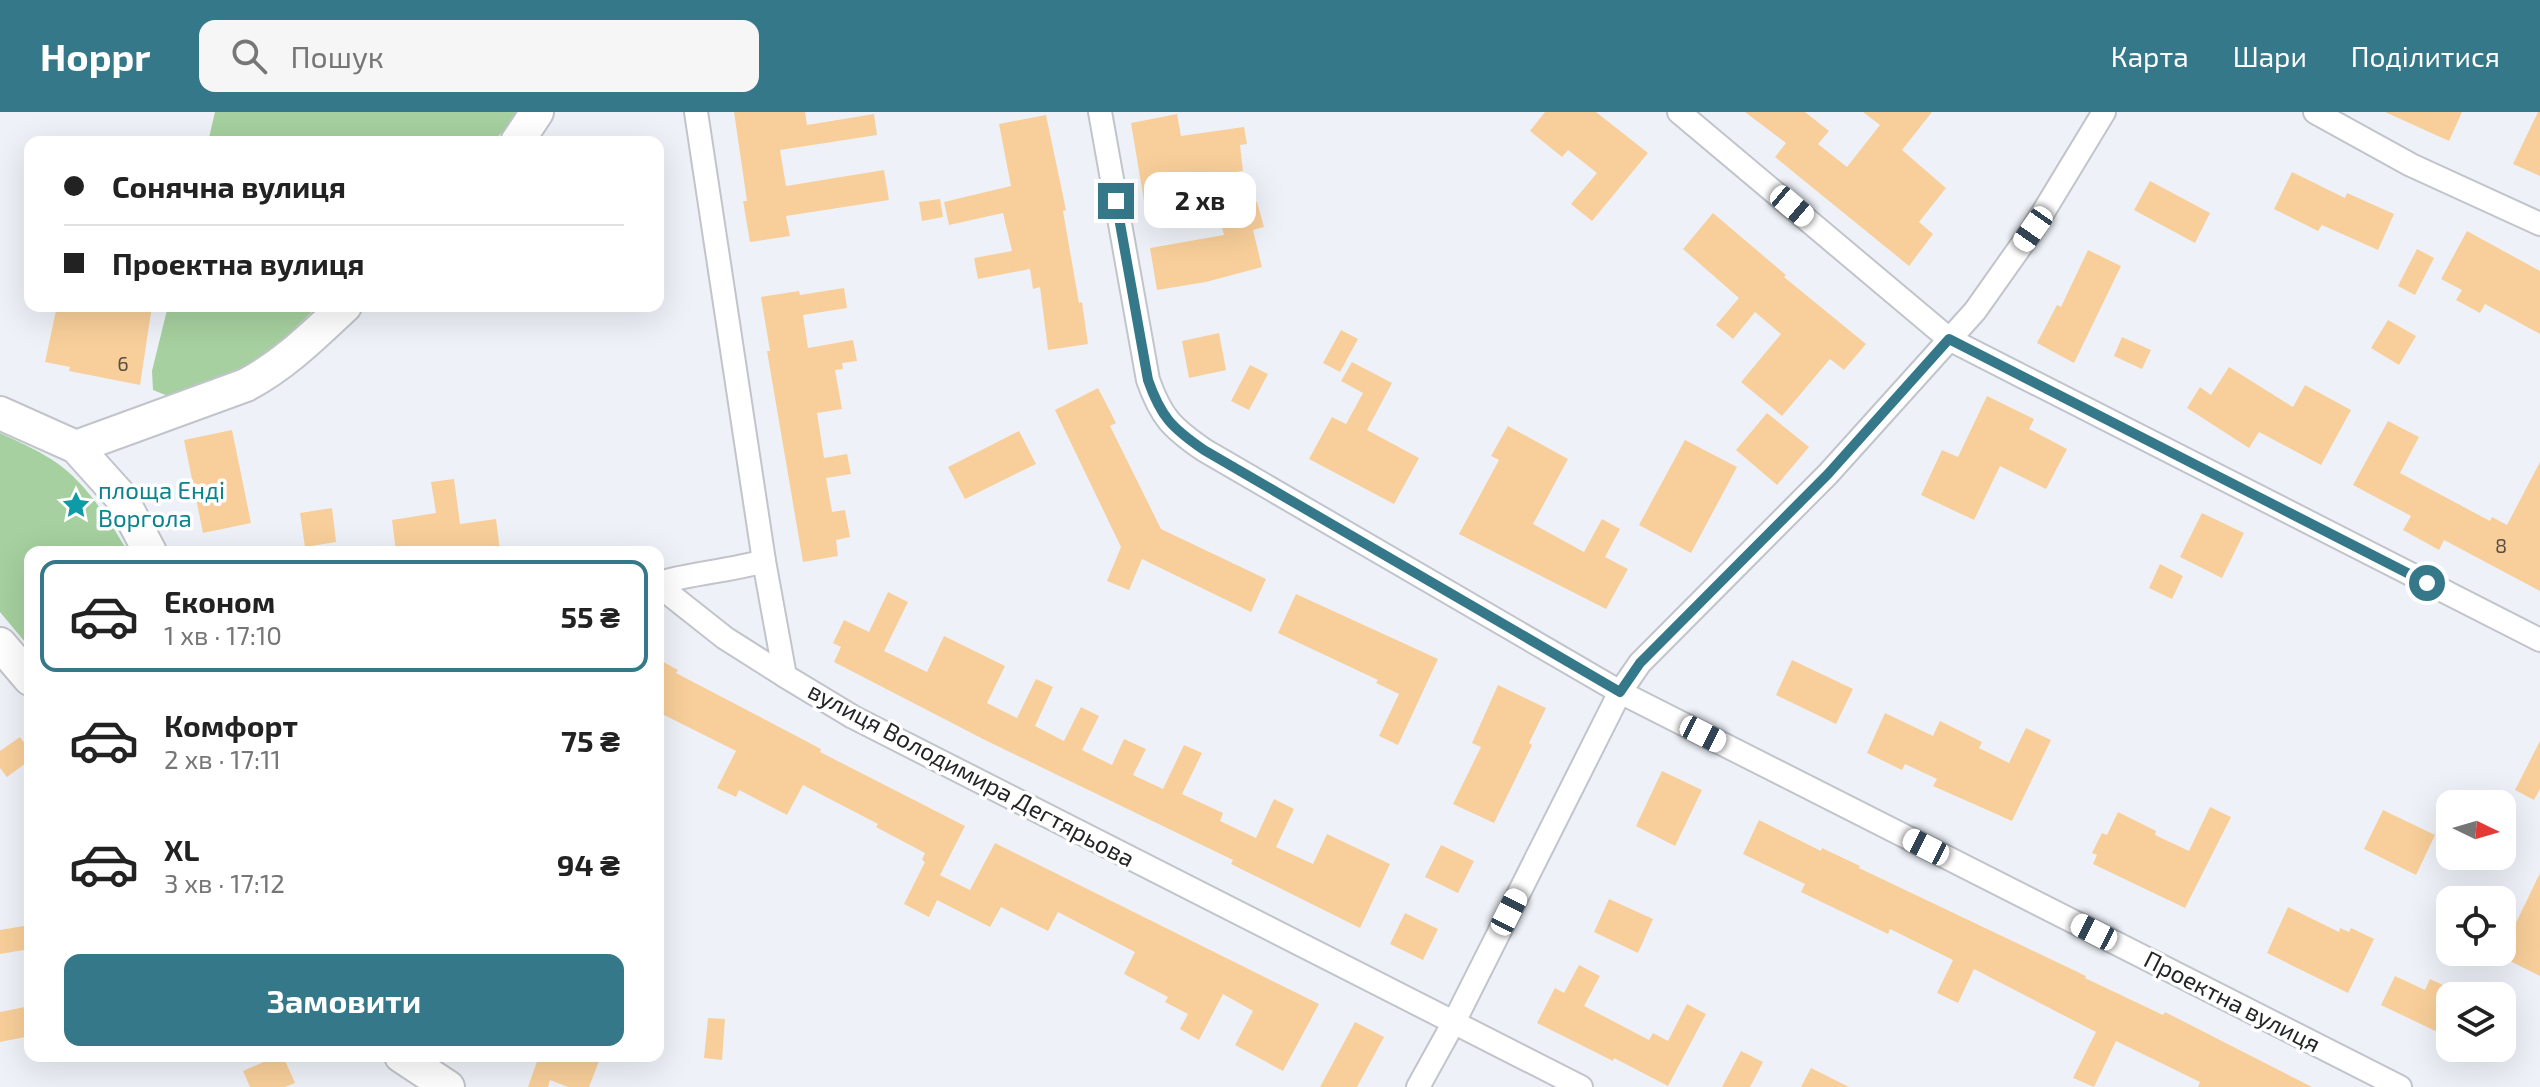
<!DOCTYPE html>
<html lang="uk">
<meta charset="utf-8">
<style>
body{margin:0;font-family:"Exo 2",sans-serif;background:#f6f6f6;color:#222;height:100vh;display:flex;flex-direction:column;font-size:30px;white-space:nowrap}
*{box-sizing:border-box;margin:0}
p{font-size:26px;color:#767676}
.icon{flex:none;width:44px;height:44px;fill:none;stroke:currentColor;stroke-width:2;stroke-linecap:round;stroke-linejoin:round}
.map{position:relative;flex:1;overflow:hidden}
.panel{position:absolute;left:24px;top:434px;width:640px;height:516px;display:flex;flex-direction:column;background:#fff;border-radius:16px;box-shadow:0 8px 32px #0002}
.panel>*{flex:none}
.top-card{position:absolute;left:24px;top:24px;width:640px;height:176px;border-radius:16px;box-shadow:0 8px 32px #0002;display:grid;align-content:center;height:176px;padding:0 40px;background:#fff}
.needle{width:52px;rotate:95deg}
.buttons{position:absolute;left:2436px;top:678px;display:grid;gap:16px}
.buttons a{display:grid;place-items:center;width:80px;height:80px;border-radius:16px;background:#fff;box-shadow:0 8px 32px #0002;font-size:40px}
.end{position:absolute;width:36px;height:36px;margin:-18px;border:10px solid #357889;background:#fff;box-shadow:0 0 0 4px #fff}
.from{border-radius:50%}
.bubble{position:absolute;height:56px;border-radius:16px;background:#fff;box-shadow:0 8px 32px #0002;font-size:26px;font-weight:700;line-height:56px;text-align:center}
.car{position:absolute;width:24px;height:48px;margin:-24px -12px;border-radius:10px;box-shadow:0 0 6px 2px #0007;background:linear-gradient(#fff 24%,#345 0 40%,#fff 0 76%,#345 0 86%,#fff 0)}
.top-card b{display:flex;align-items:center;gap:28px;height:76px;font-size:30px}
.top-card b+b{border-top:2px solid #e0e0e0}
.top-card i{width:20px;height:20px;background:#222}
ul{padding:14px 0 0;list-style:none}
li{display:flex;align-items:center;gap:24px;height:112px;margin:0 16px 12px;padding:0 24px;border:4px solid transparent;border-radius:16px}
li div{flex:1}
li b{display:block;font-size:30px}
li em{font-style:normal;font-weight:700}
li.on{border-color:#357889}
li>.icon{width:72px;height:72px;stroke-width:1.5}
.primary-button{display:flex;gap:16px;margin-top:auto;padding:16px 40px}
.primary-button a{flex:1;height:92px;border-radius:16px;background:#357889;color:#fff;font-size:32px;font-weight:700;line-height:92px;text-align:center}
header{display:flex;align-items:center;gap:48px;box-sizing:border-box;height:112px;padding:0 40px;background:#357889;color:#fff}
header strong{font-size:38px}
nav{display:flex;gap:44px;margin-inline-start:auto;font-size:28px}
.search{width:560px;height:72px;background:#f6f6f6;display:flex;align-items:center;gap:20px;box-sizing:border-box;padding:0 28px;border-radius:16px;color:#767676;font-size:30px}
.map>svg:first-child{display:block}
</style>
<header>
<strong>Hoppr</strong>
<div class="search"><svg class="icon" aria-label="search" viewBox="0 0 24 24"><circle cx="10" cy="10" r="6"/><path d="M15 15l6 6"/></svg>Пошук</div>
<nav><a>Карта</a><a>Шари</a><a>Поділитися</a></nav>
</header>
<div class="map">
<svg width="2540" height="975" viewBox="0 0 2540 975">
<rect width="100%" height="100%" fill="#eef2f8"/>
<!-- green -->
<g fill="#a6d09f">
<polygon points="215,0 518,0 510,13 492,30 208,30"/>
<polygon points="168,194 318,194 257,252 168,284 153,278 152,259"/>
<path d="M0 321C17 329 35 337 51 347 85 368 108 407 128 440H30V536L0 500Z"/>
</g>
<!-- building -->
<g fill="#f8cf9a">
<polygon points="734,0 805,0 807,13 874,2 877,23 780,38 786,74 884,58 889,88 786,104 790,124 750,130 743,89 747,89"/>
<polygon points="1545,0 1596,0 1648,41 1592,109 1571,92 1597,61 1568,38 1562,45 1530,19"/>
<polygon points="1745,0 1805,0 1829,19 1818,32 1847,55 1880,13 1863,0 1932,0 1902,38 1946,76 1919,110 1933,122 1909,154 1775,45 1786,31"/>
<polygon points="2385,0 2462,0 2449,29"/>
<polygon points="2538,0 2540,0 2540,64 2513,52"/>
<polygon points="1177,2 1181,24 1244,15 1247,32 1240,33 1243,59 1189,67 1193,93 1146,101 1131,11"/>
<polygon points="1046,3 1066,98 1063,99 1079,191 1082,190 1088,232 1048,238 1040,175 1033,177 1030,157 978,167 974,146 1012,139 1003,101 949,113 944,90 1011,74 999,12"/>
<polygon points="2292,60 2345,86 2347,81 2394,102 2378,138 2322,113 2318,119 2274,97"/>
<polygon points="2150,69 2210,101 2195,131 2134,98"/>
<polygon points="940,87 943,105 922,109 919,90"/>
<polygon points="1257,90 1264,115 1253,118 1262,155 1206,170 1157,178 1150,136 1224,123 1218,101"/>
<polygon points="1713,101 1786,163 1784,165 1866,232 1844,258 1830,247 1782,304 1741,270 1781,222 1755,200 1733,227 1716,213 1739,186 1683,137"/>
<polygon points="2467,119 2540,159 2540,222 2485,192 2480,201 2456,188 2462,178 2441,167"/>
<polygon points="2417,137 2434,146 2415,183 2398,174"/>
<polygon points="2088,138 2121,154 2074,251 2037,231 2057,193 2061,195"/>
<polygon points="844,176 847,196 803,203 808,236 853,228 857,249 842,251 843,257 835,258 842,297 817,301 824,346 847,342 851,362 826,366 832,400 845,398 850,425 836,428 838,444 803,450 767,239 770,239 761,185 799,179 800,183"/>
<polygon points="57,194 152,194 140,273 69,259 70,255 45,250"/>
<polygon points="2388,208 2416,224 2399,253 2371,236"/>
<polygon points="1341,218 1358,227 1340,260 1323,251"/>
<polygon points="1219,221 1226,258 1189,266 1182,229"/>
<polygon points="2122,225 2151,238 2142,257 2114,244"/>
<polygon points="1352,250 1392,271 1367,318 1419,346 1394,392 1309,347 1332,305 1346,312 1363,281 1341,269"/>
<polygon points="1250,253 1268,262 1249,298 1231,289"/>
<polygon points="2229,255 2293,295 2305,273 2351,298 2321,353 2259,320 2249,336 2187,296 2200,275 2211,283"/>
<polygon points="1098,276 1116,311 1110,314 1161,417 1266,467 1251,500 1142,447 1129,478 1107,469 1121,435 1055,298"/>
<polygon points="1987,284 2034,307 2029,317 2067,337 2046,377 2000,354 1974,408 1921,383 1942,338 1958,345"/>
<polygon points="1767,301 1809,335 1777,373 1736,338"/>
<polygon points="2388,309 2419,325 2400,361 2490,409 2492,405 2507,413 2540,350 2540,479 2444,428 2439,438 2403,418 2411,404 2353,373"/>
<polygon points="1508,314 1568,347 1533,412 1584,440 1602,407 1620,417 1605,445 1628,457 1606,497 1459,422 1499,348 1491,344"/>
<polygon points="232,318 251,411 203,421 184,328"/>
<polygon points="1019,319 1036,352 965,387 948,355"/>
<polygon points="1685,328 1737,355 1691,441 1639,413"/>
<polygon points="454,367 460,412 496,407 500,439 396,440 392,408 436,401 431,370"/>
<polygon points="332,396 336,430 305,435 300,401"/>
<polygon points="2202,401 2244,421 2222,466 2180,445"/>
<polygon points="2160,452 2183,464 2172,487 2149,476"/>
<polygon points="888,480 908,490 884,539 927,560 944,524 1005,554 987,591 1017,606 1036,567 1053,575 1035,614 1064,629 1081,595 1099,604 1082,638 1112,653 1124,627 1146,637 1133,663 1163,677 1184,633 1202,641 1182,682 1223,701 1220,709 1256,726 1274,687 1294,697 1276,735 1313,752 1327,722 1390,752 1360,816 1231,752 1233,748 983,627 834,550 841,535 833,531 844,508 869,520"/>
<polygon points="1296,482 1438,547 1398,633 1379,624 1399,582 1376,571 1378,568 1278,521"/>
<polygon points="658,547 678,558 676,561 821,637 820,640 965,714 940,763 970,778 995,731 1319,892 1283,959 1235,933 1253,899 1223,882 1199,928 1180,917 1188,902 1165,890 1168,885 1124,862 1135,840 1058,800 1048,819 1001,795 990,815 937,788 929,805 904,792 925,750 922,748 925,741 876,715 878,712 803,673 787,703 739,678 736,685 717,676 736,639 658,600"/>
<polygon points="1792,548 1853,577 1836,612 1776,583"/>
<polygon points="1498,573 1546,596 1529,631 1532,633 1494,711 1453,692 1481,635 1472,631"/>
<polygon points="1885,601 1933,624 1940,609 1982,630 1979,636 2009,651 2026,616 2051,628 2012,709 1933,674 1937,667 1905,652 1902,658 1867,641"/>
<polygon points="20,625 30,639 30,648 7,665 0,656 0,639"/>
<polygon points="2540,629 2540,677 2534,688 2515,678"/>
<polygon points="1662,659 1702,678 1675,734 1636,714"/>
<polygon points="2210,695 2231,705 2185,796 2093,752 2097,743 2092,741 2102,721 2107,723 2118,700 2156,719 2155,723 2189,739"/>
<polygon points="2383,698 2435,723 2416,763 2364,737"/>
<polygon points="1759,708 1821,739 1822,736 1860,754 1859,756 2086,864 2085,866 2163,903 2165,900 2312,975 2198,975 2200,970 2116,929 2094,975 2073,966 2096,920 1974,857 1958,891 1937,881 1953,848 1890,817 1888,822 1801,780 1805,772 1743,742"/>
<polygon points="1441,733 1474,749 1458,781 1425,765"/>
<polygon points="2540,761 2540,864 2500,844"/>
<polygon points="1609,787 1653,807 1638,841 1594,820"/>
<polygon points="2288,795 2339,820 2340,816 2349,820 2351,816 2374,827 2348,881 2267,841"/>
<polygon points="1405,801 1438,817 1423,848 1390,832"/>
<polygon points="30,813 30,837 0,842 0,818"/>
<polygon points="1579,853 1600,864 1584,894 1649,928 1653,921 1668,929 1687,892 1706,902 1668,974 1614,946 1613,949 1537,911 1555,876 1564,881"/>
<polygon points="2395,864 2425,878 2430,867 2447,875 2437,896 2450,902 2450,926 2381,893"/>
<polygon points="30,894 30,924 0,930 0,900"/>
<polygon points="708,906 725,907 722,948 704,946"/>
<polygon points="1355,910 1384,925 1357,975 1320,975"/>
<polygon points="1741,939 1763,950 1750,975 1722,975"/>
<polygon points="277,944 283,944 295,971 285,975 250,975 243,959"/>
<polygon points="539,944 601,944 589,975 568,975 550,968 548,975 528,975"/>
<polygon points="1811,956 1849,975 1801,975"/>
</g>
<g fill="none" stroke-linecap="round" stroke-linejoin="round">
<defs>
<g id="street">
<polyline points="696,0 764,449 785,564 853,605 1581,975"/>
<path d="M1100 0 1148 268C1161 305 1172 316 1204 338L1620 580 2400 975"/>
<polyline points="1679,0 1949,227 2540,528"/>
<polyline points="2315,0 2411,53 2540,112"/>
<path d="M658 471C693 461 729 459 764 449"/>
<polyline points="658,473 725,526 785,564"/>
<polyline points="1418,975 1454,910 1620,580 1640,551 1828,362 1975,199 2033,117 2104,0"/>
</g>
<g id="secondary">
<polyline points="517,30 537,0"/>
<polyline points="0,301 76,335 121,385 150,440"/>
<path d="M76 335 246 273C284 253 314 223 345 194"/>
<polyline points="0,532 30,567"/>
<polyline points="401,944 448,975"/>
</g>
</defs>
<!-- street casing -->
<use href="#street" stroke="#c1c4ca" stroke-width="26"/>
<!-- secondary casing -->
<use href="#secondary" stroke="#c1c4ca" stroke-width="36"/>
<!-- street -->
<use href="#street" stroke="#fff" stroke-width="22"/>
<!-- secondary -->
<use href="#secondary" stroke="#fff" stroke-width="32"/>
</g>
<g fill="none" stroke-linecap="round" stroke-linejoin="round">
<!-- route -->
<path stroke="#357889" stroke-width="10" d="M1116 89 1148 268C1161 305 1172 316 1204 338L1620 580 1640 551 1828 362 1949 227 2427 471"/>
</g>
<!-- icons -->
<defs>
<symbol id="sight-bare" viewBox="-9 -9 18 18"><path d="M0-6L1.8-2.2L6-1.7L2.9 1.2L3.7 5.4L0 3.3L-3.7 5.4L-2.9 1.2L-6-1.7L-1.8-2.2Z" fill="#0f9aa8" stroke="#fff" stroke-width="2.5" paint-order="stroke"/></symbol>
</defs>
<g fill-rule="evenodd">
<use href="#sight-bare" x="56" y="373" width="40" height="40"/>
</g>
<g text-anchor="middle" stroke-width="7" stroke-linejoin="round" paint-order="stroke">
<!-- number labels -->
<g font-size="20" fill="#595044">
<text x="123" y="259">6</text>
<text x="2501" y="441">8</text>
</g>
<!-- culture labels -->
<g font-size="24" fill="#0d838f" stroke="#fff" text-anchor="start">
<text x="98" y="387">площа Енді<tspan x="98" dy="28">Воргола</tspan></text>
</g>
<!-- street labels -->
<g font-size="24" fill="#242527" stroke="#fff">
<text transform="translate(971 663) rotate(28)" y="8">вулиця Володимира Дегтярьова</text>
<text transform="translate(2232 890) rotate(27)" y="8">Проектна вулиця</text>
</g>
</g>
</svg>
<div class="buttons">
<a><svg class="needle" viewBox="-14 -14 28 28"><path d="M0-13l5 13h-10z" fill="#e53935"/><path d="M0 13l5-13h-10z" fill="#767676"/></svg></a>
<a><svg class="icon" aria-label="locate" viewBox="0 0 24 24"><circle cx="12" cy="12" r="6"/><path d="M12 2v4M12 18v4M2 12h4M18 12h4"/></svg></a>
<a><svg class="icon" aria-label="layers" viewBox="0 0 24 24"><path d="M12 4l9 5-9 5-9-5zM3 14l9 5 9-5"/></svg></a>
</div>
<i class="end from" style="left:2427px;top:471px"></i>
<i class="end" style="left:1116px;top:89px"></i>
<div class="bubble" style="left:1144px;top:60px;width:112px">2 хв</div>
<i class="car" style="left:1792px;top:94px;rotate:130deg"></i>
<i class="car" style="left:2033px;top:117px;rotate:215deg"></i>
<i class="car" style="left:1703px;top:622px;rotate:117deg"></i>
<i class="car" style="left:1926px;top:735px;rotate:297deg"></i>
<i class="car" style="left:1509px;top:800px;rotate:27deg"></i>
<i class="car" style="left:2094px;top:820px;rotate:297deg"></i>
<div class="top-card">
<b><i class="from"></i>Сонячна вулиця</b>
<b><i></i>Проектна вулиця</b>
</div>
<section class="panel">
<ul>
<li class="on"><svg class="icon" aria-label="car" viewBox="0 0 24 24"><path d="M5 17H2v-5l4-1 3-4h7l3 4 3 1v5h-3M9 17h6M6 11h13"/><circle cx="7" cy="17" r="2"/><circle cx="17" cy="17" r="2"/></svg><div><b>Економ</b><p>1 хв · 17:10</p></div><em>55 ₴</em></li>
<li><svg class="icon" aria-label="car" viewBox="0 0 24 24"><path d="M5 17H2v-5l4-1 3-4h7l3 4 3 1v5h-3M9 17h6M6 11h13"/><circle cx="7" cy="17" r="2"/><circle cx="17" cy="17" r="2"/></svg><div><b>Комфорт</b><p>2 хв · 17:11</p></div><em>75 ₴</em></li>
<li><svg class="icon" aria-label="car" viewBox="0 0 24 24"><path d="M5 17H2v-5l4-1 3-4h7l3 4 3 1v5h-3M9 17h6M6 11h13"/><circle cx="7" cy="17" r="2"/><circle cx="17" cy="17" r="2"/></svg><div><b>XL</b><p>3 хв · 17:12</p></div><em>94 ₴</em></li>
</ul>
<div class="primary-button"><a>Замовити</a></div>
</section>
</div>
